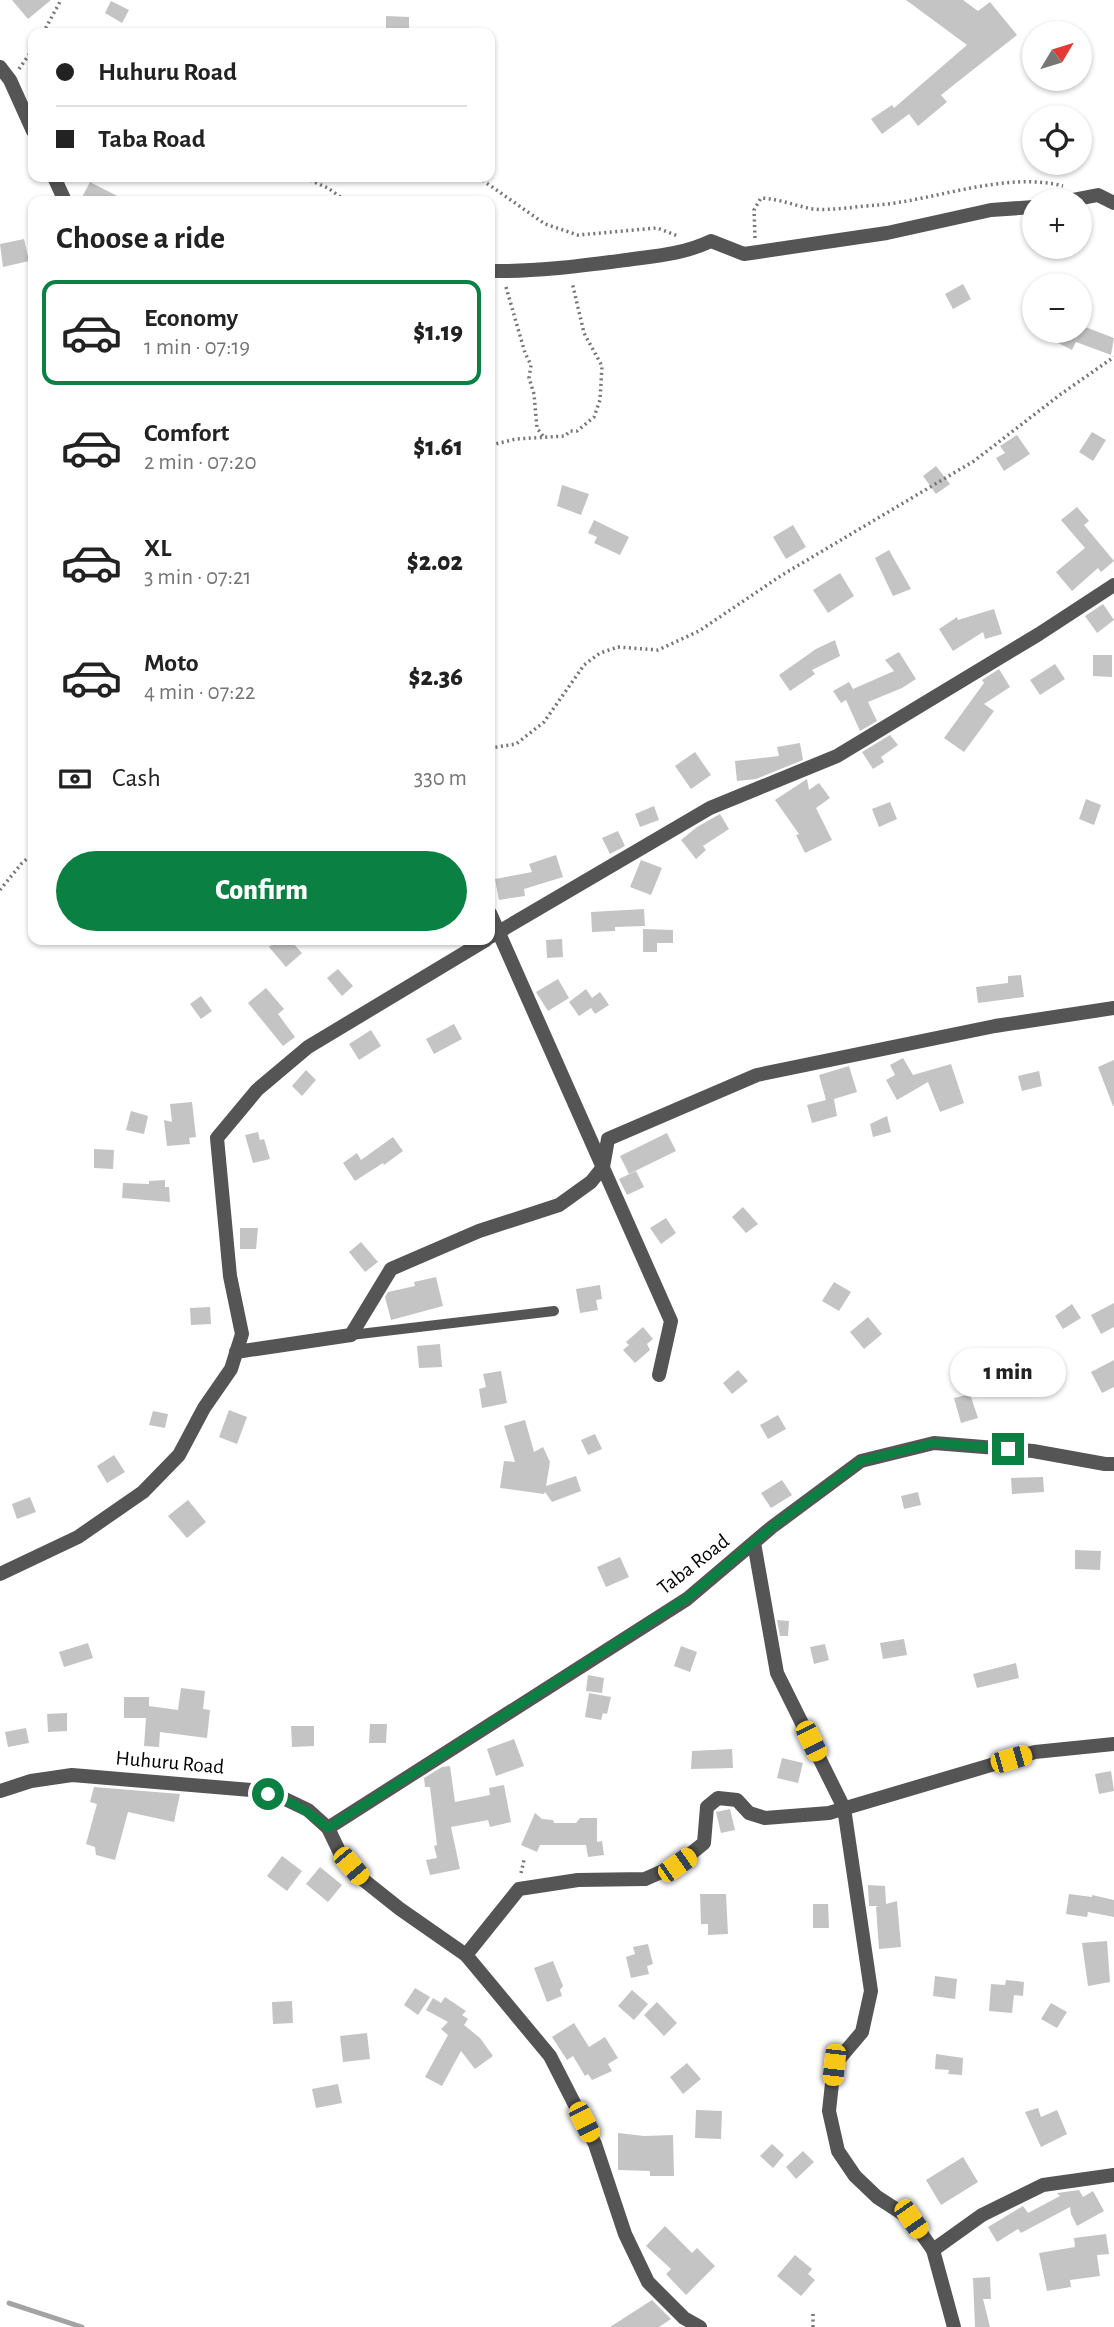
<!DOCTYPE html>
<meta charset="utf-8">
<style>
body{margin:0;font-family:"Alegreya Sans",sans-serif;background:#f2f2f2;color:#222;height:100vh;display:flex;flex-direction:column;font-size:26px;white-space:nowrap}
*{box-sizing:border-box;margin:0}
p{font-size:23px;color:#767676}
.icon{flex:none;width:38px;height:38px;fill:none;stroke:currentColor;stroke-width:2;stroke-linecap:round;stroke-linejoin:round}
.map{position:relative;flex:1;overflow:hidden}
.panel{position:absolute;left:28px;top:196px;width:467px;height:749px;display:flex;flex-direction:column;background:#fff;border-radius:14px;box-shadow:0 2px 5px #0004}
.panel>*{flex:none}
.guide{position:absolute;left:28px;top:28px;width:467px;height:154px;border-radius:14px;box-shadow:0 2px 5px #0004;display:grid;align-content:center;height:154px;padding:0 28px;background:#fff}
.needle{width:46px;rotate:52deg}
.fabs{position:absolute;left:1022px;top:21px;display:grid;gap:14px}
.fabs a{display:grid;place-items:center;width:70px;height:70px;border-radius:50%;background:#fff;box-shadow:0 2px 5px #0004;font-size:35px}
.end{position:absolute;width:32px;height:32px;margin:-16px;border:9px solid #0b8043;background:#fff;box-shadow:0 0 0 4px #fff}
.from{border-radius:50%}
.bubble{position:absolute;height:49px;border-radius:24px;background:#fff;box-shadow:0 2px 5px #0004;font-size:23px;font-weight:800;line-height:49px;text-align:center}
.car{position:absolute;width:21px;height:42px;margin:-21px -10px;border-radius:9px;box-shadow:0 0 5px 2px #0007;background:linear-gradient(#f5c518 24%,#345 0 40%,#f5c518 0 76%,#345 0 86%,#f5c518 0)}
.guide b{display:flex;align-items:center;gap:24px;height:66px;font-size:26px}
.guide b+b{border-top:2px solid #e0e0e0}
.guide i{width:18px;height:18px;background:#222}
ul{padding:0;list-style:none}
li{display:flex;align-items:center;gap:21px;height:105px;margin:0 14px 10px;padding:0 14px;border:4px solid transparent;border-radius:14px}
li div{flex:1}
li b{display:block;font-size:26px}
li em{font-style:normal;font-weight:800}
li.on{border-color:#0b8043}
li>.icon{width:63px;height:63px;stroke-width:1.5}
h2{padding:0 28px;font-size:32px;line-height:84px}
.pay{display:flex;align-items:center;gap:18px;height:77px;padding:0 28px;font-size:26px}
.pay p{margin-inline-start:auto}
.action{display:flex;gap:14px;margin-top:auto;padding:14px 28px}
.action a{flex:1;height:80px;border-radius:42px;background:#0b8043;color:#fff;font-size:28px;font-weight:800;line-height:80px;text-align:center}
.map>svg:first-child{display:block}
</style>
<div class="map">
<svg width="1114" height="2327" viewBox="0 0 1114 2327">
<rect width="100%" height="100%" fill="#fff"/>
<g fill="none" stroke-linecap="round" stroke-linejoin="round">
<!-- stream -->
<polyline stroke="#a3a3a3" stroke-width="5" points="9,2303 82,2327"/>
</g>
<!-- building -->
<g fill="#c4c4c4">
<polygon points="12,0 51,0 28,19"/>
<polygon points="906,0 963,0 978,11 990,2 1017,35 941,95 947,102 918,126 909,114 882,134 871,119 892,105 894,108 967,45"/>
<polygon points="111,1 129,10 122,23 105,13"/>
<polygon points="386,16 409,17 409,33 386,33"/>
<polygon points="90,182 127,201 80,201"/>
<polygon points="24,239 29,261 3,267 0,244"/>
<polygon points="963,284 971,299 953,309 945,294"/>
<polygon points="1080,325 1114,338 1111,355 1076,342 1072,350 1054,341 1057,335 1050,332 1080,331"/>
<polygon points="1092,432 1106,440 1093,461 1079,452"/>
<polygon points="1017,435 1030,454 1004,471 996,458 1005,453 1000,446"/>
<polygon points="936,466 950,484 936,494 923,476"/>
<polygon points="562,485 589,494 581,515 557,506"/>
<polygon points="1077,507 1089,521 1084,525 1114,561 1101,572 1098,568 1072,591 1056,572 1085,548 1061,520"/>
<polygon points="594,520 629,537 620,555 594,543 597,537 588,533"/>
<polygon points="793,525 806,547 786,559 773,537"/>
<polygon points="889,550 911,589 893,596 875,558"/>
<polygon points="840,573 854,596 828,613 813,590"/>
<polygon points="1103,604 1114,620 1097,633 1085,616"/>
<polygon points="994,609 1002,634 985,639 983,632 953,651 939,629 957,617 958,620"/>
<polygon points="835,640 840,656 812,670 815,674 790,691 779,675 816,649"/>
<polygon points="899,652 916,679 902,688 868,702 877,721 860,731 846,700 841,703 833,691 849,682 853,689 894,671 885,660"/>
<polygon points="1093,655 1112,655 1112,677 1093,676"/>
<polygon points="1055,664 1065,679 1040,695 1030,680"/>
<polygon points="999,669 1010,687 984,704 994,711 964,752 944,738 984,683 982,680"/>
<polygon points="890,735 898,745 881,757 884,762 873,769 862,752"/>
<polygon points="800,743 803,760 756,779 737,781 735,761 779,756 777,747"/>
<polygon points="695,752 711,775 691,789 675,766"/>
<polygon points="807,779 809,790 819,783 830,798 816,808 832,840 805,853 796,835 799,834 775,800"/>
<polygon points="1086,799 1101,805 1094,825 1079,819"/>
<polygon points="890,802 897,819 879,827 872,809"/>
<polygon points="654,806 659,820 640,827 635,814"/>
<polygon points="720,814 729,829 703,846 706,850 696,859 681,840 697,827"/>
<polygon points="618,831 625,846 610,854 602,838"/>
<polygon points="556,855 563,877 524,889 525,896 499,900 495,879 532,872 529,864"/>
<polygon points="641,860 662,868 651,895 630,887"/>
<polygon points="644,909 645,926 615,927 615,931 592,932 591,912"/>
<polygon points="643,929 673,930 673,943 657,943 657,952 643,952"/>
<polygon points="562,939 563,957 547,958 546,940"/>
<polygon points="277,940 290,940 302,953 286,967 269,947"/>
<polygon points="338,969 353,986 342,996 327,978"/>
<polygon points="1021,975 1024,997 978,1003 976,987 1008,983 1008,976"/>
<polygon points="558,979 569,998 548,1011 536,992"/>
<polygon points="266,988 284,1009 278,1014 295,1037 283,1046 248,1003"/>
<polygon points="586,989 592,998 600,992 609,1005 595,1014 591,1008 579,1016 569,1002"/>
<polygon points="201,996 212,1011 201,1019 190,1004"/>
<polygon points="454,1024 462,1039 434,1054 426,1039"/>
<polygon points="371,1030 381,1046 359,1060 349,1044"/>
<polygon points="903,1058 913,1075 951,1064 964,1103 940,1112 928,1082 897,1100 886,1080 895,1075 890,1065"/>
<polygon points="1114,1060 1114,1106 1113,1106 1098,1067"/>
<polygon points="849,1066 857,1092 834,1099 837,1116 812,1123 807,1105 826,1100 819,1075"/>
<polygon points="306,1070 316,1080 302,1096 292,1086"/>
<polygon points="1039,1071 1042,1086 1022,1091 1018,1076"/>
<polygon points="192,1102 196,1137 189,1138 190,1144 167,1146 164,1120 172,1122 170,1104"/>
<polygon points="131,1111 148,1116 144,1134 126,1130"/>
<polygon points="887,1116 891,1132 873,1137 870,1124"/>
<polygon points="258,1132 260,1140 264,1139 270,1159 253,1163 245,1135"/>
<polygon points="667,1133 676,1151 629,1174 620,1156"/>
<polygon points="393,1137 403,1151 384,1165 383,1163 355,1181 343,1163 357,1153 361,1160"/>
<polygon points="94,1149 114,1150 113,1169 94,1168"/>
<polygon points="636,1171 644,1187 627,1195 619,1179"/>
<polygon points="165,1180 165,1187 169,1187 170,1202 122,1198 123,1183 149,1184 149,1181"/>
<polygon points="743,1207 758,1224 746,1233 732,1217"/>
<polygon points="666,1218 676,1233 661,1244 650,1228"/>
<polygon points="240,1228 258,1228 256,1249 240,1249"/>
<polygon points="361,1242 378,1262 365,1272 349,1252"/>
<polygon points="436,1277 443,1306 391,1320 385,1297 388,1292 415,1286 414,1282"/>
<polygon points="834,1282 851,1292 839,1311 822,1301"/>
<polygon points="600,1285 602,1299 596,1300 598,1310 580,1313 576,1289"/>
<polygon points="1114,1303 1114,1327 1101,1334 1091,1315"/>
<polygon points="1072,1304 1081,1318 1063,1329 1055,1316"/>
<polygon points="210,1307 211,1324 191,1325 190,1308"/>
<polygon points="868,1317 882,1334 864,1349 850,1332"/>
<polygon points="643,1327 653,1339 647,1344 650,1350 635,1363 623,1350 629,1345 626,1342"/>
<polygon points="440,1344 442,1367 419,1368 417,1346"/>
<polygon points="1114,1360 1114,1387 1102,1393 1091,1372"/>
<polygon points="738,1370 748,1381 732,1394 723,1383"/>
<polygon points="501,1371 507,1403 482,1408 479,1389 486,1387 483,1374"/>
<polygon points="970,1394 978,1418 961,1423 954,1398"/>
<polygon points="229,1410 247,1417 237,1444 219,1437"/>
<polygon points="153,1411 168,1414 165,1428 149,1425"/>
<polygon points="778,1415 786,1429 768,1439 760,1425"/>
<polygon points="525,1420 534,1452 543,1447 550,1462 546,1486 576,1476 581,1491 552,1502 545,1492 544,1494 500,1488 504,1461 515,1462 504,1426"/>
<polygon points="595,1434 602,1449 588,1455 581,1440"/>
<polygon points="114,1455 125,1472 107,1483 97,1466"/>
<polygon points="1043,1477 1044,1492 1012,1494 1011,1478"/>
<polygon points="782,1480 792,1495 771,1508 761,1493"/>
<polygon points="918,1492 921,1505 904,1509 901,1496"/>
<polygon points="30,1497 36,1512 17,1519 12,1504"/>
<polygon points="188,1500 206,1522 187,1538 168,1516"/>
<polygon points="1075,1550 1101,1551 1100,1570 1075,1569"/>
<polygon points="620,1557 629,1577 606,1587 597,1567"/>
<polygon points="777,1620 789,1621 788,1636 780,1636"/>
<polygon points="904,1639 907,1655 883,1659 880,1643"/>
<polygon points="88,1643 93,1658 64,1667 59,1652"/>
<polygon points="825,1644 829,1660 814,1664 810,1647"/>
<polygon points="681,1646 697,1652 690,1672 674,1666"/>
<polygon points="1016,1663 1019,1678 977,1688 973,1674"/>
<polygon points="588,1675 604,1678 602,1693 586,1691"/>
<polygon points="181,1688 205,1691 203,1709 210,1710 207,1738 160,1732 159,1747 144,1746 146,1718 124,1718 124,1697 149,1697 149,1706 178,1710"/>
<polygon points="589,1693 611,1697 607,1714 603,1713 601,1720 585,1717"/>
<polygon points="67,1713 67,1731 48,1732 47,1714"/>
<polygon points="370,1724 387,1724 386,1743 369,1743"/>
<polygon points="291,1726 314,1726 314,1746 292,1747"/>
<polygon points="26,1728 29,1743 8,1747 5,1732"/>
<polygon points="514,1739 524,1766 496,1776 487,1749"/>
<polygon points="732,1749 733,1768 691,1769 692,1751"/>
<polygon points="782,1758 803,1763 798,1783 777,1778"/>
<polygon points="450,1766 455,1802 490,1795 489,1788 504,1785 511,1822 490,1827 488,1820 451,1827 460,1869 430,1875 426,1860 437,1858 434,1846 437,1845 430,1787 425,1787 424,1778 442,1767"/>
<polygon points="1111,1771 1114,1791 1099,1794 1095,1774"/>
<polygon points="94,1787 180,1794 174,1822 128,1812 115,1860 96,1855 95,1847 86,1844 97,1804 90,1802"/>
<polygon points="730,1809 735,1830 721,1833 716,1812"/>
<polygon points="535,1813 542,1819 553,1820 554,1823 576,1823 580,1818 597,1818 597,1842 602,1841 604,1855 588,1857 586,1845 540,1845 537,1852 521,1845"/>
<polygon points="282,1856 302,1871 287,1891 267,1876"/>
<polygon points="320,1867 342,1885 328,1902 306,1884"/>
<polygon points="868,1885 885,1886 886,1904 897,1901 901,1947 879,1949 876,1907 879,1906 869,1906"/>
<polygon points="700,1894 726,1894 728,1934 708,1935 708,1924 701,1924"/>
<polygon points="1069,1894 1092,1897 1092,1895 1114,1900 1114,1917 1088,1912 1087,1917 1066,1914"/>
<polygon points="813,1904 828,1904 829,1928 813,1928"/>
<polygon points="1107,1941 1110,1982 1088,1986 1082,1943"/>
<polygon points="648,1944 653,1964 647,1966 649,1974 631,1978 626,1957 635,1954 633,1947"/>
<polygon points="553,1961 563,1986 560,1990 562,1996 547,2002 534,1968"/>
<polygon points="935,1976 957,1979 955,1999 933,1996"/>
<polygon points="1006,1980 1024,1982 1023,1996 1014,1995 1012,2013 989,2011 991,1984 1005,1985"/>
<polygon points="415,1988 430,1997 418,2015 404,2005"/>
<polygon points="632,1990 648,2004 634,2020 618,2006"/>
<polygon points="445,1997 466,2011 462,2015 468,2019 464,2025 480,2038 493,2056 475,2069 461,2051 442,2086 425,2077 448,2035 441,2029 448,2022 426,2010 433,1998 441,2003"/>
<polygon points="292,2001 293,2023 273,2024 272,2002"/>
<polygon points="657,2002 677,2023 664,2036 644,2015"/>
<polygon points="1051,2003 1067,2012 1057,2028 1041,2019"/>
<polygon points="574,2023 589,2047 605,2037 618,2058 608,2064 612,2071 592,2080 588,2074 585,2076 573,2056 567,2060 552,2037"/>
<polygon points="367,2033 370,2059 343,2062 340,2036"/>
<polygon points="936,2054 963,2058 962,2075 948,2074 949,2070 935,2069"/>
<polygon points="687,2063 701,2079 683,2094 670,2077"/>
<polygon points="338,2084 342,2103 316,2108 312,2089"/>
<polygon points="1038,2108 1041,2117 1057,2110 1067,2134 1041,2147 1025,2112"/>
<polygon points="696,2110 722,2111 721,2139 695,2138"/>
<polygon points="618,2133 644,2136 673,2135 674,2176 650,2176 650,2171 618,2170"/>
<polygon points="772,2144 784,2155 773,2168 760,2156"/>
<polygon points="803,2151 814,2162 796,2179 786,2167"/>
<polygon points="963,2157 978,2182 941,2205 926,2180"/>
<polygon points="1079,2190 1083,2197 1093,2191 1104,2211 1077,2226 1071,2214 1070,2207 1021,2233 1018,2229 997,2242 988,2227 1023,2206 1028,2213 1060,2196 1057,2193"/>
<polygon points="665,2226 692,2253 697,2248 715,2266 686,2295 666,2274 671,2269 646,2246"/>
<polygon points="1106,2234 1109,2254 1097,2255 1100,2276 1070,2280 1071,2287 1047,2291 1039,2253 1075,2247 1074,2238"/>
<polygon points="795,2255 812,2269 808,2274 815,2280 801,2296 777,2276"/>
<polygon points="990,2277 991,2299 983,2299 990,2327 975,2327 973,2278"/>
<polygon points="652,2300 671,2319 659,2327 610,2327"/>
</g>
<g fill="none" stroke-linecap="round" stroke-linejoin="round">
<!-- path -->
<g stroke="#777" stroke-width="3.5" stroke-dasharray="2 3.5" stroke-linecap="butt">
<polyline points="43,33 61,0"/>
<polyline points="19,69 33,49"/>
<polyline points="478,177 545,224 578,235 657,228 678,236"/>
<polyline points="305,178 328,188 346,201"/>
<path d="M755 238 754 210 761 198C781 199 795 206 813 209 831 211 859 206 878 205 936 200 1006 171 1063 186"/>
<polyline points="506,287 525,353 531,365 529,378 534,394 537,428 543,436"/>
<polyline points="491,445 516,439 565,436 570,431 577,431 594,417 600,400 602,366 584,333 572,282"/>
<polyline points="490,748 516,744 544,722 584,665 600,653 618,647 658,650 699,631 782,575 974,461 1061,394 1114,357"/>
<polyline points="0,890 22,863 33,854"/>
<polyline points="521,1873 524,1860"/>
<polyline points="813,2327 813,2314"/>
</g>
<!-- service -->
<polyline stroke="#555" stroke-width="10" points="351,1335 554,1311"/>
<!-- minor -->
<g stroke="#555" stroke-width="14">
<polyline points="0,67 10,80 33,131"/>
<polyline points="54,177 65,201"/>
<polyline points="1067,201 1098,195 1114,203"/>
<path d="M490 271C536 272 580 266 626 260 655 256 684 254 711 241L744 254 887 233 991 210 1034 207"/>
<polyline points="490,913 671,1321 659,1375"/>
<polyline points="490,937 710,808 837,756 1039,634 1114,585"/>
<polyline points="236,1352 351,1335 391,1269 479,1231 559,1205 591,1182 603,1167 608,1139 757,1075 995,1026 1114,1008"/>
<polyline points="754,1543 777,1673 844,1808 871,1991 862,2032 834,2065 829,2111 838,2151 855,2176 877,2197 911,2219 933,2250"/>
<polyline points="0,1574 78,1537 143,1492 179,1455 204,1408 231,1369 242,1334 230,1276 217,1138 257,1090 308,1047 486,940"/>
<polyline points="0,1791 31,1781 72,1775 251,1790 285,1799 308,1810 328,1828 341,1855 361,1878 400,1909 466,1955 550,2056 595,2144 625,2234 648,2282 684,2318 700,2327"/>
<polyline points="328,1828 687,1599 772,1527 861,1461 934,1443 1033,1451 1105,1464 1114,1464"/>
<polyline points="466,1955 519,1889 578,1880 645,1879 677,1865 704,1843 707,1807 718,1798 737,1800 749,1813 765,1818 829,1813 1035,1752 1114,1744"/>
<polyline points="954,2327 933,2250 982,2215 1043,2185 1114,2175"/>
</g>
</g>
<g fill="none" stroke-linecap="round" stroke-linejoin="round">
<!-- route -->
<path stroke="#0b8043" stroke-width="9" d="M268 1794C292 1801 309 1812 328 1828L687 1598 772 1527 861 1461 934 1443 1008 1449"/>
</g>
<g text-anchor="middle" stroke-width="6" stroke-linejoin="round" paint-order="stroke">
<!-- street labels -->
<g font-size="21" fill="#000" stroke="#fff">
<text transform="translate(693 1564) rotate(-38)" y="7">Taba Road</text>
<text transform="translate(170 1762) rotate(5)" y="7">Huhuru Road</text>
</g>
</g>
</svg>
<div class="fabs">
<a><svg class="needle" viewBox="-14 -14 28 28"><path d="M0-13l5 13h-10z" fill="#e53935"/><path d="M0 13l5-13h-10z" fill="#767676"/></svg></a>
<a><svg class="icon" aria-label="locate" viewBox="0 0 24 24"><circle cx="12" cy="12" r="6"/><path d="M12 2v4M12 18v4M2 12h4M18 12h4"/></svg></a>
<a>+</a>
<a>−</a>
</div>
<i class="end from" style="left:268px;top:1794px"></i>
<i class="end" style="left:1008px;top:1449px"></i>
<div class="bubble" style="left:950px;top:1348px;width:116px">1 min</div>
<i class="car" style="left:811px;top:1741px;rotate:154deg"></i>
<i class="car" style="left:1011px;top:1759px;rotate:74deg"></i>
<i class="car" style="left:677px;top:1865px;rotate:55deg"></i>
<i class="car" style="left:351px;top:1866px;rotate:140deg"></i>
<i class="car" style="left:834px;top:2065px;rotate:186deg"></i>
<i class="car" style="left:584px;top:2122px;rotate:153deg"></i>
<i class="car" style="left:911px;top:2219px;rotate:145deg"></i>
<div class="guide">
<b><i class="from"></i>Huhuru Road</b>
<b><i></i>Taba Road</b>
</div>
<section class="panel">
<h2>Choose a ride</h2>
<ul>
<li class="on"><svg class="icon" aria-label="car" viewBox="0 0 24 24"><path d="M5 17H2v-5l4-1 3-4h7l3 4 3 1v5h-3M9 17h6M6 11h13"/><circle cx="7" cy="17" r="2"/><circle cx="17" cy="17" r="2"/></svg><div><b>Economy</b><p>1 min · 07:19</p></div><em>$1.19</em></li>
<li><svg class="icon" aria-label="car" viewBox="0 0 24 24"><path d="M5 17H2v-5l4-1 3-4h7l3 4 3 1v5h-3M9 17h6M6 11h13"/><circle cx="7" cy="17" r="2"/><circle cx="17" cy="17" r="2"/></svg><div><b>Comfort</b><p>2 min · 07:20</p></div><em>$1.61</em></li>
<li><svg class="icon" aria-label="car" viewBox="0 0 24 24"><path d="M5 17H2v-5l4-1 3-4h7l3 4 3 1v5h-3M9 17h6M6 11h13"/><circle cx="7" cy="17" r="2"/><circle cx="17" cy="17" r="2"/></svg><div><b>XL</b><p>3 min · 07:21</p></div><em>$2.02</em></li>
<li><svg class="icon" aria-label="car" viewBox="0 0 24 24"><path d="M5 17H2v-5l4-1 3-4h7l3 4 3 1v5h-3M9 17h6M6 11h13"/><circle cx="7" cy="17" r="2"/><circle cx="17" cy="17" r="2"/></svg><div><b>Moto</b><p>4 min · 07:22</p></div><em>$2.36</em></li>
</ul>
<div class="pay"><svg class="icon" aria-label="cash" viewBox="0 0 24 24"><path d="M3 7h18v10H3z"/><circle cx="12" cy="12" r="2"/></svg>Cash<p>330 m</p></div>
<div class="action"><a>Confirm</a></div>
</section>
</div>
